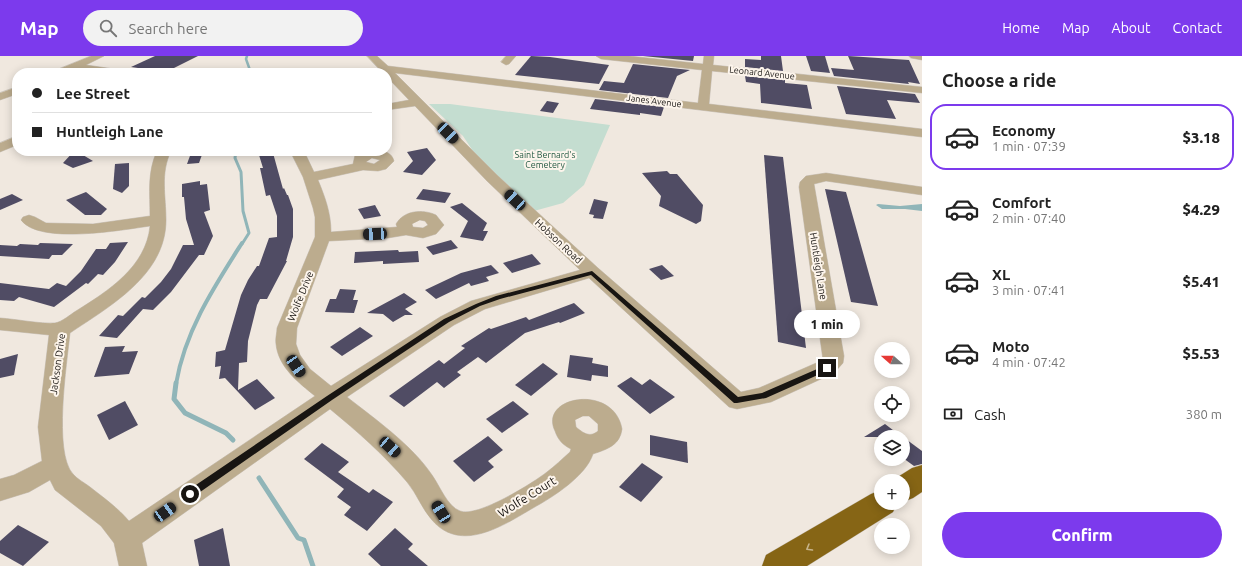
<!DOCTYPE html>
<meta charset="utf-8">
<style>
body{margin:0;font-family:Ubuntu,sans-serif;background:#f2f2f2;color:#222;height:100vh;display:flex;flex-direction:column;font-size:15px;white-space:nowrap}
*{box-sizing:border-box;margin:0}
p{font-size:13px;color:#767676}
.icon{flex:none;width:22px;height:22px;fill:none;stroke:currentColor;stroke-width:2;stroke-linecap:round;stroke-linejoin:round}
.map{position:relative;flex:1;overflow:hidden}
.drawer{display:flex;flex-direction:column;background:#fff;width:320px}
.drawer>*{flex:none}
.top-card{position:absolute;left:12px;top:12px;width:380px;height:88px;border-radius:16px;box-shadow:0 2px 10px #0003;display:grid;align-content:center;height:88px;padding:0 20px;background:#fff}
.needle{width:26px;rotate:291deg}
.controls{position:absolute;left:874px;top:286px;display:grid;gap:8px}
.controls a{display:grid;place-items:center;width:36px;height:36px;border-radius:50%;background:#fff;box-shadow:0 2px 10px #0003;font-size:20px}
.end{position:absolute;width:18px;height:18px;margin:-9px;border:5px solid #181512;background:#fff;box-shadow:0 0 0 2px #fff}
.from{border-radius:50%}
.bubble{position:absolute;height:28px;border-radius:14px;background:#fff;box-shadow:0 2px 10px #0003;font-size:13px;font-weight:800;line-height:28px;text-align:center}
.car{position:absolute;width:12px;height:24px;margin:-12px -6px;border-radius:5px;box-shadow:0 0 3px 1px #0007;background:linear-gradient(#222 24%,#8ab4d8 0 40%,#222 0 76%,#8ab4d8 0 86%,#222 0)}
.top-card b{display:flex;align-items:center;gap:14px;height:38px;font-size:15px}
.top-card b+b{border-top:1px solid #e0e0e0}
.top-card i{width:10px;height:10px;background:#222}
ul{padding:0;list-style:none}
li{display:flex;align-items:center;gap:12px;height:66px;margin:0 8px 6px;padding:0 12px;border:2px solid transparent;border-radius:16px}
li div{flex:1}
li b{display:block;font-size:15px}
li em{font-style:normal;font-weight:800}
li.on{border-color:#7c3aed}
li>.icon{width:36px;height:36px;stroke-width:1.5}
h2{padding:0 20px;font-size:18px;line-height:48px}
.pay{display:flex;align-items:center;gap:10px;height:44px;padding:0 20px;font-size:15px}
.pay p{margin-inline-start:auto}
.action{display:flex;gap:8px;margin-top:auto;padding:8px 20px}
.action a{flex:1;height:46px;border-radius:24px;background:#7c3aed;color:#fff;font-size:16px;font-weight:800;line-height:46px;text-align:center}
header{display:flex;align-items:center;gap:24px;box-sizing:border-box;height:56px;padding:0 20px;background:#7c3aed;color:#fff}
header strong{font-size:19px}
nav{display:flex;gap:22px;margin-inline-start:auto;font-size:14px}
.search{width:280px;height:36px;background:#f2f2f2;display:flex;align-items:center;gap:10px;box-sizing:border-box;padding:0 14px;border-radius:22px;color:#767676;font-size:15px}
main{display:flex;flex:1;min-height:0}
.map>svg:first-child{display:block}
</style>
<header>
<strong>Map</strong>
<div class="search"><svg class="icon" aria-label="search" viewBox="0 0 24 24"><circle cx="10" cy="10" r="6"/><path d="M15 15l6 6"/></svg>Search here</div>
<nav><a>Home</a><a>Map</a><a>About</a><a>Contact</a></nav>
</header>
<main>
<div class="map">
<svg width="922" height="510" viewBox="0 0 922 510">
<rect width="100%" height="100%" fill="#f0e8df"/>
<!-- green -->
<polygon fill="#c4ddd0" points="429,48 450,48 610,69 584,129 563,147 534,155 475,98 463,80"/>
<!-- water -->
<polygon fill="#90b5b8" points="878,148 900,150 922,148 922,155 905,153 882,153 876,149"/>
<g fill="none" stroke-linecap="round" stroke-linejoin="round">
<!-- stream-far3 -->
<polyline stroke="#90b5b8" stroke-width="2.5" points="247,0 246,3 251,17"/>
<!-- stream-far2 -->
<polyline stroke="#90b5b8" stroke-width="3" points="236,95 235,102 241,116 243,155 249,177 242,188"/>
<!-- stream-far1 -->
<path stroke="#90b5b8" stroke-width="4" d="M176 328C185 275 214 231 242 187"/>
<!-- stream -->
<g stroke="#90b5b8" stroke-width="5">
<polyline points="176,327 174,343 185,357 226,377 233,384"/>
<polyline points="259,422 298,482 304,484 313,510"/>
</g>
</g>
<!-- building -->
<g fill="#504c64">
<polygon points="155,0 198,0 166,16 131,11"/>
<polygon points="531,0 550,1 609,9 599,28 515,19"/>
<polygon points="643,0 694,0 693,5"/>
<polygon points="761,0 781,0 783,15 745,11 745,3 761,4"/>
<polygon points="806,0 825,0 830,17 811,15"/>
<polygon points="848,0 909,4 920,28 908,26 909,28 834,20 831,12 854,14"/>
<polygon points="633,8 690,14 677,20 668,42 599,34 604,25 624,27"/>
<polygon points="745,20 785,24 785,27 807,29 812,53 761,47 760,28 746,26"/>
<polygon points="837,30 915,38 920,47 887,44 896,63 846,58"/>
<polygon points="595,43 664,51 661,60 640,57 640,59 590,53"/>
<polygon points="547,45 559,47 553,57 540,55"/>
<polygon points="427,92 436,104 422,119 403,116 413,105 407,96"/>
<polygon points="74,95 87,95 83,99 93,105 73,112 63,107"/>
<polygon points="203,96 199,107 187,108 191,97"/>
<polygon points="273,97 283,133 284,132 287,139 288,139 293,153 293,181 286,205 287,205 267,243 260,243 257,249 248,285 247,306 239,307 238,334 257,323 275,342 255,354 225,322 219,323 221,310 215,311 216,296 225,294 241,239 248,224 257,210 259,210 269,182 277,181 277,160 270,139 266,140 260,112 263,112 259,99"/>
<polygon points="764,99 783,101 806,292 778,286"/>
<polygon points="129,107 129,130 122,137 113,133 115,108"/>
<polygon points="667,115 670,118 677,118 703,149 701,165 696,168 659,150 661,140 642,117"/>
<polygon points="200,125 200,129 207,128 210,154 204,156 213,180 204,199 199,199 171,236 153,254 143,253 117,282 99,280 118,259 123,260 142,241 145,242 161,226 171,213 183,189 194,189 186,163 184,141 182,141 182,128"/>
<polygon points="423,133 451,137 445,147 416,143"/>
<polygon points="825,133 846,136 878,250 851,246"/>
<polygon points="86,136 107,153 101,159 85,159 66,144"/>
<polygon points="12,138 23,144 0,154 0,143"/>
<polygon points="594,143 608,146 603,163 593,162 594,159 589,158"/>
<polygon points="462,147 487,167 483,175 488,175 483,185 460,181 468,165 450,151"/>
<polygon points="375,149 381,160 364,163 358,153"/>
<polygon points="451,184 458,192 433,199 426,191"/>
<polygon points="128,186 115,206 103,219 98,218 88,228 86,227 54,251 19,241 14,245 0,244 0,227 49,233 57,227 66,230 81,215 96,193 106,193 110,187"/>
<polygon points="40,187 73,188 62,199 52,199 49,203 0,200 0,189 17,190 20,188 38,189"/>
<polygon points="398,194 399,196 418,195 419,206 383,208 383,205 354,207 355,196"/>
<polygon points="532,198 541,208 512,217 503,207"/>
<polygon points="491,209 499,217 486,221 489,225 471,230 469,227 436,243 425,234 461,217"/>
<polygon points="662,209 674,220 661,224 649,213"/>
<polygon points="340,233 356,234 353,244 358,244 354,257 325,256 330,243 336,243"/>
<polygon points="404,237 417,246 405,253 413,259 405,259 393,266 383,258 367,257"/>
<polygon points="574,247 585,257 560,267 559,266 525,277 486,307 478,301 457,316 461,319 444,332 437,326 404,351 389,340 439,304 444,308 465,292 461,290 489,272 491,273 526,261 529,264"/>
<polygon points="360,271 373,280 342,300 330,291"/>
<polygon points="125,290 122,296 138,295 129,318 94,321 105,291"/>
<polygon points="18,298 14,319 0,322 0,303"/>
<polygon points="570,299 593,302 592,307 608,310 608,321 592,319 591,325 567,321"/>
<polygon points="543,307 558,318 531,340 515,329"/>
<polygon points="631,321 642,329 650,323 675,341 650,358 617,330"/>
<polygon points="125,345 138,369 109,384 97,359"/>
<polygon points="513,345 529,358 502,377 486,363"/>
<polygon points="885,368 902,381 864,381"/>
<polygon points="650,379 687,386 688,407 650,399"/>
<polygon points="488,380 503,394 488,405 494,411 474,426 453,405"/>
<polygon points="903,381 922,395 922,408 914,410 903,402"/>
<polygon points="322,387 349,406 338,416 369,437 373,433 393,446 367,475 344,459 351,451 337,441 344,433 304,403"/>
<polygon points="642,407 663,421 641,446 619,431"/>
<polygon points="18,469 49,486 23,510 0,497 0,485"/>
<polygon points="223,472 230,510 199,510 194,484"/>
<polygon points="395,472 413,488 408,493 428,510 381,510 368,498"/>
</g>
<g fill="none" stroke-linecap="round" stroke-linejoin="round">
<defs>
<g id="minor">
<polygon points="91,0 104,0 86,9 121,14 126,17 101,17 76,13 67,17 53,17 54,15"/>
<path d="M367 0H377L388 10 698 47 702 14 601 3 596 0H629L703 8 704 0H714L713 9 922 31V37L712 15 709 48 922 73V81L395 17 497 119 598 212 741 336 759 332 823 304 799 131 800 126 806 120 826 117 922 131V139L826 125 814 128 844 300 843 307 834 317 771 346 737 353 729 351 589 222 485 253 454 269 347 341C375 363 412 389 432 419 440 430 447 450 460 455 477 462 533 427 547 416 555 410 562 403 570 396L571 393C563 389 558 384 555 375 538 340 614 327 622 373 620 389 608 393 593 398 586 420 553 441 533 452 504 469 461 498 432 464 422 453 417 438 407 426 384 399 358 376 330 353L142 487 147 510H119L114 487 101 470 55 434 50 424 29 436 0 445V423L14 419 42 405 38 371 49 279 0 274V262C16 263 40 268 55 267 62 266 71 258 76 255 108 235 146 211 150 170 122 174 39 189 21 164L23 161 29 159 35 161 46 167 93 168 150 160C150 138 147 116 157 95H171C160 118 166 140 166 164 166 219 110 250 70 277 67 307 53 396 73 418 77 423 85 427 90 431 104 442 118 452 129 465L315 340C299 327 278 311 276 288 275 283 277 277 277 272L315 181V161L313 152 303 121 290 95H304L314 116 353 108 355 99C366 95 390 89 394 105L386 113 378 115 363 114 318 124C325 141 331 157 331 176L397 171 396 168C404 154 423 153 436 159L444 169 436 178 423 182 406 179 388 182 329 185 297 272 296 288 300 299 310 313 331 330 440 261 471 245 580 214 487 125 415 50 387 54V48L409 44 387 21V17H383ZM372 102 380 104 374 108 366 106ZM420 164 425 165 428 169 423 172 413 171 412 168ZM583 360H589L598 368V375C590 382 583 377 576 371L575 364Z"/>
<polygon points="506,0 516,0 509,8 506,9 501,6"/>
<polygon points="909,0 922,0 922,4 911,2"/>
<polygon points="17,31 17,38 0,44 0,37"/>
<polygon points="17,80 17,89 0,96 0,87"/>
</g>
<g id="highway">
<polygon points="922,409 922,436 913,442 903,446 903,425 893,424 912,412"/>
<polygon points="881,434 881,447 897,447 893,456 807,510 762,510 766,499 871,438"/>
</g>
</defs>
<!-- minor casing -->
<use href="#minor" stroke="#cdc6be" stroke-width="1"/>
<!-- highway casing -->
<use href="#highway" stroke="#cdc6be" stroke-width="1"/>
<!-- minor -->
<use href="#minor" fill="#bcac8e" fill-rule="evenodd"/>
<!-- highway -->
<use href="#highway" fill="#866515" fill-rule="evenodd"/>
</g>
<!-- one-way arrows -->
<defs><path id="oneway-chevron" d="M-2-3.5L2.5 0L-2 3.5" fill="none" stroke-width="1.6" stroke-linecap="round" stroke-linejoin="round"/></defs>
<use stroke="#c7b48b" href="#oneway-chevron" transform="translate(809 492) rotate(150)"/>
<!-- route -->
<polygon fill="#181512" points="592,215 738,341 762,337 824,310 827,309 830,312 829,314 766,342 737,347 734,347 591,219 500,243 480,250 449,266 332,344 193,441 187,441 186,438 187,435 327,340 444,263 476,248 496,240"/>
<g text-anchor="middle" stroke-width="4" stroke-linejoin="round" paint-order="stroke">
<!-- far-street labels -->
<g font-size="9" fill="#181512" stroke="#fdf5ec">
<text transform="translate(762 17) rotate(6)" y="3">Leonard Avenue</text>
<text transform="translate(654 45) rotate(7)" y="3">Janes Avenue</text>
</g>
<!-- far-park labels -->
<g font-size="9" fill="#255b44" stroke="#fdf5ec">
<text x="545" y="102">Saint Bernard's<tspan x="545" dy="10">Cemetery</tspan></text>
</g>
<!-- street labels -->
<g font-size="10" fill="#181512" stroke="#fdf5ec">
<text transform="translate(559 185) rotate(43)" y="4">Hobson Road</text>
<text transform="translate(819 210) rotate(81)" y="4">Huntleigh Lane</text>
<text transform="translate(300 240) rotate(-68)" y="4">Wolfe Drive</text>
<text transform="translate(57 308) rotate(-82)" y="4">Jackson Drive</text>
</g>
<!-- near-street labels -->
<g font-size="12" fill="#181512" stroke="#fdf5ec">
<text transform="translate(527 441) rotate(-32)" y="4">Wolfe Court</text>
</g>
</g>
</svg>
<div class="controls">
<a><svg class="needle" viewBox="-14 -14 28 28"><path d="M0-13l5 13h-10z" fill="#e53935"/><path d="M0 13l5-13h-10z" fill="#767676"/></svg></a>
<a><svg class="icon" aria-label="locate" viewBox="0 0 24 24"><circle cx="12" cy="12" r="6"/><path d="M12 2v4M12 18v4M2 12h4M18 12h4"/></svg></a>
<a><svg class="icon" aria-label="layers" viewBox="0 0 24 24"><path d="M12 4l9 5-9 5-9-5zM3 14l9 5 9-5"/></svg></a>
<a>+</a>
<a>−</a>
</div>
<i class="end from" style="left:190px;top:438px"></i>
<i class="end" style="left:827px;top:312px"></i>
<div class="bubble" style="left:794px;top:254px;width:66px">1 min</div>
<i class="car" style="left:448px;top:77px;rotate:135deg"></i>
<i class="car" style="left:515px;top:144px;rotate:313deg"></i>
<i class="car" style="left:375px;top:178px;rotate:267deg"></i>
<i class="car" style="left:296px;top:310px;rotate:146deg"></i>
<i class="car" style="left:390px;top:391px;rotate:132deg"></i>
<i class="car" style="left:165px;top:456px;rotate:55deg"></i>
<i class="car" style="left:441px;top:456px;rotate:328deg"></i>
<div class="top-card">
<b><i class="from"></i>Lee Street</b>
<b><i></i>Huntleigh Lane</b>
</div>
</div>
<section class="drawer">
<h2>Choose a ride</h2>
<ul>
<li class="on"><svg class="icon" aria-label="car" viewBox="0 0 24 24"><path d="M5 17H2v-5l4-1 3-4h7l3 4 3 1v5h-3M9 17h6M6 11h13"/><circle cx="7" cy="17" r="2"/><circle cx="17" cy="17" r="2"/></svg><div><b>Economy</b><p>1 min · 07:39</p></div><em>$3.18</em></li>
<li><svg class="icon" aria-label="car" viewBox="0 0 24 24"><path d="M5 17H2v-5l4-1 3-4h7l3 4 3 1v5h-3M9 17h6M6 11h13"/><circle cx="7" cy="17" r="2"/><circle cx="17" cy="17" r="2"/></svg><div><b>Comfort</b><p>2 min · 07:40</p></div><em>$4.29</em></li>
<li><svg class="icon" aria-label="car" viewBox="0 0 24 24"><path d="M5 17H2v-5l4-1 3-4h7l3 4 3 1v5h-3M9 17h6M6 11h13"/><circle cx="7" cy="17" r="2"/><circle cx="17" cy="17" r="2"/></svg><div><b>XL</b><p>3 min · 07:41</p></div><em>$5.41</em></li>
<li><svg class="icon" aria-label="car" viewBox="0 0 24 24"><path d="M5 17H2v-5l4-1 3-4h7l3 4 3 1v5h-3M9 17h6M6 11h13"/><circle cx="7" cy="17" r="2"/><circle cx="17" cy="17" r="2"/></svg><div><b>Moto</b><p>4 min · 07:42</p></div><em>$5.53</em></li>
</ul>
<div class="pay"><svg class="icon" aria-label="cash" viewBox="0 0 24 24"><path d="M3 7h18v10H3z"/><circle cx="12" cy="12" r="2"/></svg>Cash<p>380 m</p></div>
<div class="action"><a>Confirm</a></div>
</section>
</main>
